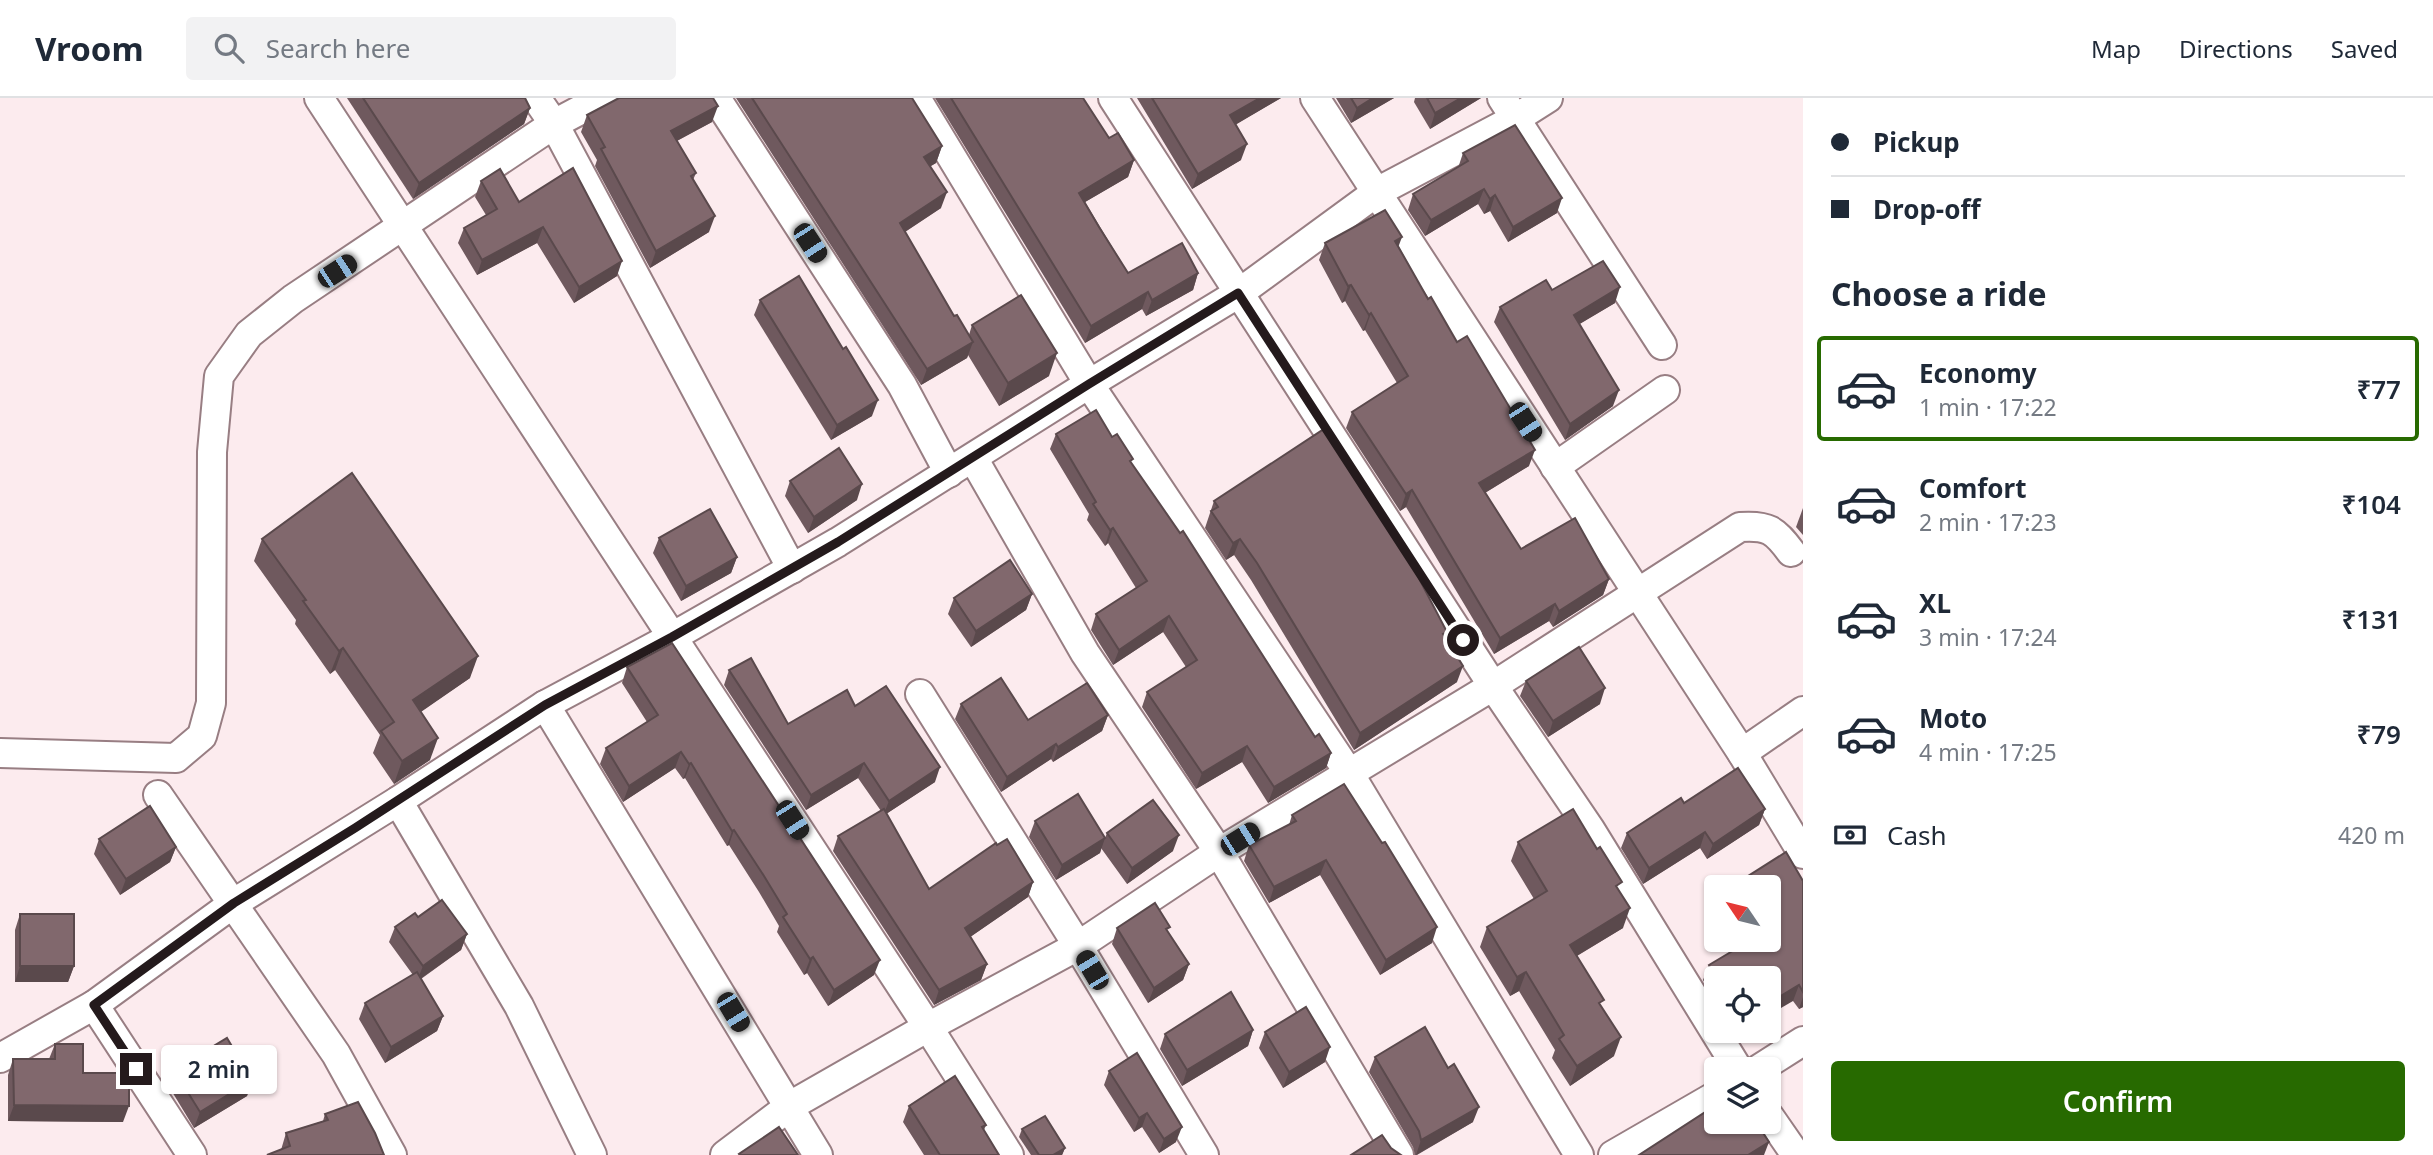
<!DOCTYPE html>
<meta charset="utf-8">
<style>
body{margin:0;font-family:"Noto Sans",sans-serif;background:#f2f2f3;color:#1f2937;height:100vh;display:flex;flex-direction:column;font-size:26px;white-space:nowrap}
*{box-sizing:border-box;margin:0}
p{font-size:23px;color:#747a83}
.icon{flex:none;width:38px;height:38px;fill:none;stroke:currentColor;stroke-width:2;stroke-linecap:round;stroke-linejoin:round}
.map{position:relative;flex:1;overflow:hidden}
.sheet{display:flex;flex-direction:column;background:#fff;width:630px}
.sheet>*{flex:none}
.top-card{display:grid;align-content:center;height:154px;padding:0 28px;background:#fff}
.needle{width:46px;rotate:305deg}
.buttons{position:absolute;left:1704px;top:777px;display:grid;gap:14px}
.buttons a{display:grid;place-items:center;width:77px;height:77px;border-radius:7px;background:#fff;box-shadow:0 2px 5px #0004;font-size:35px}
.end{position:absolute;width:32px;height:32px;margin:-16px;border:9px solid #241a1c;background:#fff;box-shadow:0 0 0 4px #fff}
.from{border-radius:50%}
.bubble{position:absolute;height:49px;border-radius:7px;background:#fff;box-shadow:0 2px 5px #0004;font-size:23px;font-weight:600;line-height:49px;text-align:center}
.car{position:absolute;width:21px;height:42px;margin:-21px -10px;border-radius:9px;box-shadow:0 0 5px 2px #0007;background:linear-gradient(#222 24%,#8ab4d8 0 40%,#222 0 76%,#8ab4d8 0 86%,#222 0)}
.top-card b{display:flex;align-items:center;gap:24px;height:66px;font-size:26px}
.top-card b+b{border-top:2px solid #e0e1e3}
.top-card i{width:18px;height:18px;background:#1f2937}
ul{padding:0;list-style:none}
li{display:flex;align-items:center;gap:21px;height:105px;margin:0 14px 10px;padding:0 14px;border:4px solid transparent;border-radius:7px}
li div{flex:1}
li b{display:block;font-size:26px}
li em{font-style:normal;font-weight:600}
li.on{border-color:#276a00}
li>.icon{width:63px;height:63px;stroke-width:1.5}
h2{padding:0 28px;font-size:32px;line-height:84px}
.pay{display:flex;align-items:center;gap:18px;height:77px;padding:0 28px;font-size:26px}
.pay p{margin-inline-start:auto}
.action{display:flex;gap:14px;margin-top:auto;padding:14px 28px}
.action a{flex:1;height:80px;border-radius:7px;background:#276a00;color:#fff;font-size:28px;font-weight:600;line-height:80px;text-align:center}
header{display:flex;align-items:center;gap:42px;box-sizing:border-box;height:98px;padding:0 35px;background:#fff;border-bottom:2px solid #e0e1e3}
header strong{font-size:33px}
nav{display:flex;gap:38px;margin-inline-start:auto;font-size:24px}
.search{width:490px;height:63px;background:#f2f2f3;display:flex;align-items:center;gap:18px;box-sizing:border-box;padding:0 24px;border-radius:7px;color:#747a83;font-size:26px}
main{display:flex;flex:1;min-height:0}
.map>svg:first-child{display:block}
</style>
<header>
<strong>Vroom</strong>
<div class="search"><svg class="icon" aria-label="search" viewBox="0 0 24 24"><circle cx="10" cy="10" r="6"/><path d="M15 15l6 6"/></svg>Search here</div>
<nav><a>Map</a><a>Directions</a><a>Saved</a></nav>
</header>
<main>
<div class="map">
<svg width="1803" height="1057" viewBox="0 0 1803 1057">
<rect width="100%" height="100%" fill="#fcebee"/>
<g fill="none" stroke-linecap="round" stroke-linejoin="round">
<defs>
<g id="street">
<polyline points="319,0 928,929 1009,1057"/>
<polyline points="536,0 554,26 792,471"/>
<polyline points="716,0 902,287 949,375"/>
<polyline points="916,0 1089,286 1349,675 1579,1057"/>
<polyline points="1113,0 1493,588 1590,731 1738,971"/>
<polyline points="1315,0 1742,655 1803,756"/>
<polyline points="1502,0 1662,247"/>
<polyline points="973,360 1085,555 1219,754 1399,1057"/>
<polyline points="1555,369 1665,292"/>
<polyline points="920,596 1078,848 1204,1057"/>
<polyline points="545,607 818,1057"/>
<polyline points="0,655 176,660 202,638 211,605 212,354 219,278 249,236 293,201 554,26 603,0"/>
<polyline points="1742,655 1803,613"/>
<polyline points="158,697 336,956 392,1057"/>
<polyline points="398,703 519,908 592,1057"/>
<polyline points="94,907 192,1057"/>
<polyline points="0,960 94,907 234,805 398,703 545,607 672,539 838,444 1089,286 1239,195 1377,94 1515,21 1548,0"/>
<polyline points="1759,971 1803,943"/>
<polyline points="1769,1018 1796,1057"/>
<path d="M725 1057 790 1008 928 929 1078 848 1219 754 1493 588 1740 429C1768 427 1775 432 1791 454"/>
<polyline points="1613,1057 1717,997"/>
</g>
</defs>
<!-- street casing -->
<use href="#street" stroke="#987e83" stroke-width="32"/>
<!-- street -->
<use href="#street" stroke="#fff" stroke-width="28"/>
</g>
<!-- wall -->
<g fill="#6f595e">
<polygon points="347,0 525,0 530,10 524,26 413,101"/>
<polygon points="736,0 912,0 942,48 936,65 930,68 941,110 905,134 954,218 969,237 972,227 1049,278 999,308 968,257 967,260 921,287"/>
<polygon points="935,0 1083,0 1109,40 1134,62 1128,79 1085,104 1128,175 1198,175 1193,192 1146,218 1142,211 1085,245"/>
<polygon points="1137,0 1281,0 1236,26 1241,62 1192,91"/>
<polygon points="1336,0 1394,0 1351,25"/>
<polygon points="1415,0 1481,0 1430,31 1414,4"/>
<polygon points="587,17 712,24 677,43 696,75 693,82 709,134 650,170 595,68 597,62 581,34"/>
<polygon points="1463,55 1557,115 1508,144 1490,113 1484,116 1478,106 1425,138 1408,112 1413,96 1458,70"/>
<polygon points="481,83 519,104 617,178 574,205 537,145 477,177 458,145 464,130 486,117 475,99"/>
<polygon points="1325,145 1399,149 1428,201 1529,368 1485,395 1521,451 1609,481 1603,497 1553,529 1549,523 1494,556 1406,409 1400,413 1346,330 1352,314 1397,285 1365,232 1363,233 1345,203 1342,205 1319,162"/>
<polygon points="1552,192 1615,205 1579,226 1613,308 1565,342 1494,224 1500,209"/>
<polygon points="760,202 843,251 872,318 831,342 754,217"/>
<polygon points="1056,336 1112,339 1131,365 1315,639 1331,655 1326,670 1268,705 1242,664 1196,691 1142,609 1147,594 1186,569 1163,534 1113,567 1091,532 1096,516 1136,490 1108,445 1105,448 1087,422 1089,416 1050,351"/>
<polygon points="790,383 857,402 808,435 785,398"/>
<polygon points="1214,403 1447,534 1445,539 1457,584 1354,652 1251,482 1234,457 1226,462 1205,430"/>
<polygon points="1803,410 1803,437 1796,429"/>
<polygon points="659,440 737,459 731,475 681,503 653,455"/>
<polygon points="262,441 470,580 420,614 430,662 394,686 373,655 380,637 335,572 330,576 295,526 296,522 254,463"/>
<polygon points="1032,496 1026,512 971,549 948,516 954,500"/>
<polygon points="627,569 874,877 828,908 807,875 804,877 777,834 779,828 759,794 729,747 727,748 685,680 683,681 675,670 623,704 600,666 606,650 647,624 622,585"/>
<polygon points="729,572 788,626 855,608 935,684 886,716 929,791 1033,784 1028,799 970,839 987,866 981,882 934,907 833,753 838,738 881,713 858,680 806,712 724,587"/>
<polygon points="1526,583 1600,606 1548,639 1520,598"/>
<polygon points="961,606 1028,622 1108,617 1102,633 1053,664 1051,661 1001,694 955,621"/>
<polygon points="1684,705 1765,711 1759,727 1707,761 1700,750 1643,786 1621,750 1627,735"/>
<polygon points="1292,717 1432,845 1380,877 1320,777 1269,805 1244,763 1249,747 1289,727"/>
<polygon points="1035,723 1105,740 1107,735 1173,753 1127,786 1101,750 1100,755 1056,782 1029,739"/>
<polygon points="99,741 176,749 170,764 120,797 94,756"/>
<polygon points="1518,744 1619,792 1623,830 1577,858 1601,909 1614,958 1570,988 1552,960 1555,952 1519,893 1510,898 1480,849 1487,829 1534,801 1511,763"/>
<polygon points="1803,783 1803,909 1799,911 1793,903 1717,880 1717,904 1703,882 1709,867 1769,842 1769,789 1733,789 1734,787"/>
<polygon points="20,816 74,868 68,884 15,884 15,832"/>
<polygon points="418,819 467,836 461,852 421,881 443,918 437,933 385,965 359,921 365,905 413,877 389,844 395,829"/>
<polygon points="1117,830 1168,835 1189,866 1183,882 1148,905 1112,846"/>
<polygon points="1253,932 1248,948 1182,988 1160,951 1165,936"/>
<polygon points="1265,934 1325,964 1283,990 1259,950"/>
<polygon points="55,946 83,975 123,1024 8,1023 8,977 13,961 49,961"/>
<polygon points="1375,959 1448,970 1473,1024 1417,1057 1415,1057 1413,1049 1369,974"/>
<polygon points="174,972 252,982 247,998 194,1030 168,987"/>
<polygon points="1109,973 1176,1044 1159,1055 1142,1029 1134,1034 1104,987"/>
<polygon points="909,1008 986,1027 984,1032 999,1057 924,1057 903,1024"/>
<polygon points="325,1016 384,1057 281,1052 286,1035 323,1023"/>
<polygon points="1022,1031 1065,1050 1062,1057 1031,1057 1019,1039"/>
</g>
<!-- shaded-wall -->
<g fill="#5a494c">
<polygon points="1260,0 1281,0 1225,33 1230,17"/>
<polygon points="1373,0 1394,0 1351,25 1357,10"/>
<polygon points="1461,0 1481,0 1430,31 1435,15"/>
<polygon points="718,8 712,24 665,49 671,33"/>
<polygon points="530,10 524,26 413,101 419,85"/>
<polygon points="1247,46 1241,62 1192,91 1198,76"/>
<polygon points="942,48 936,65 918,76 924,59"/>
<polygon points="1134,62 1128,79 1073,111 1079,95"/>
<polygon points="1484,91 1478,106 1425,138 1431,122"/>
<polygon points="947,94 941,110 894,141 900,125"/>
<polygon points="1495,97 1490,113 1484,116 1490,101"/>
<polygon points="1562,100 1557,115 1508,144 1513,129"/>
<polygon points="715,118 709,134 650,170 656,153"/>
<polygon points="543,129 537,145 477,177 482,162"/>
<polygon points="1402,139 1396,155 1395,143"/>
<polygon points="622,163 617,178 574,205 579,189"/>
<polygon points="1198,175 1193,192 1146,218 1152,202"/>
<polygon points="1351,187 1345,203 1342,205 1348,188"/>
<polygon points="1620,189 1615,205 1568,233 1574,217"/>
<polygon points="1148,194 1142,211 1085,245 1091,228"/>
<polygon points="1371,215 1365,232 1363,233 1369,217"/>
<polygon points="973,244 967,260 921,287 927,271"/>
<polygon points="1057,255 1049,278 999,308 1008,285"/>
<polygon points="1619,292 1613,308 1565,342 1570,326"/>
<polygon points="878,302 872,318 831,342 837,327"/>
<polygon points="1535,352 1529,368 1473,402 1479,385"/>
<polygon points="862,386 857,402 808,435 814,419"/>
<polygon points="1412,392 1406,409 1400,413 1406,396"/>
<polygon points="1113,430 1108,445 1105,448 1110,432"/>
<polygon points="1240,441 1234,457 1226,462 1233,445"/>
<polygon points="737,459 731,475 681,503 686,488"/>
<polygon points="1609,481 1603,497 1553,529 1559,513"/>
<polygon points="1032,496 1026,512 971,549 976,533"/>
<polygon points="1555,506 1549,523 1494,556 1500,540"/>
<polygon points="1169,518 1163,534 1113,567 1119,552"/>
<polygon points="343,550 335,572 330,576 339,553"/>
<polygon points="478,558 470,580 405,625 413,602"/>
<polygon points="1463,568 1457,584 1354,652 1360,635"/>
<polygon points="1605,590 1600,606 1548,639 1553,623"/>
<polygon points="1108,617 1102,633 1053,664 1058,649"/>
<polygon points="438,640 430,662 394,686 402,663"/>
<polygon points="1056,646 1051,661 1001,694 1007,679"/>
<polygon points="1247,648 1242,664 1196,691 1202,675"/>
<polygon points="681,654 675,670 623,704 629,688"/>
<polygon points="1331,655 1326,670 1268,705 1274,689"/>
<polygon points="691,665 685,680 683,681 689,666"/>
<polygon points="864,665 858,680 806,712 811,697"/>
<polygon points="940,669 935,684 883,718 889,703"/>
<polygon points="1765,711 1759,727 1707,761 1713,746"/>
<polygon points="734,732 729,747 727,748 732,733"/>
<polygon points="1705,734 1700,750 1643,786 1649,770"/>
<polygon points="1179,737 1173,753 1127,786 1132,770"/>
<polygon points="1105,740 1100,755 1056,782 1062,767"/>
<polygon points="176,749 170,764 120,797 126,781"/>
<polygon points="1326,762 1320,777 1269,805 1274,789"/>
<polygon points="1033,784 1028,799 960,846 965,830"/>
<polygon points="1630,810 1623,830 1563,866 1570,847"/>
<polygon points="1437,829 1432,845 1380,877 1386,862"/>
<polygon points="467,836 461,852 417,883 423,868"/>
<polygon points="813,859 807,875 804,877 810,861"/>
<polygon points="880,862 874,877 828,908 834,892"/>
<polygon points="987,866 981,882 934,907 939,892"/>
<polygon points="1189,866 1183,882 1148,905 1154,890"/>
<polygon points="20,868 74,868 68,884 15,884"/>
<polygon points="1526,874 1519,893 1510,898 1517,879"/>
<polygon points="1799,887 1793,903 1769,917 1769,905"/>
<polygon points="1803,899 1803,909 1799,911"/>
<polygon points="443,918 437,933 385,965 391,949"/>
<polygon points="1253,932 1248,948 1182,988 1187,972"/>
<polygon points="1621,939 1614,958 1570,988 1577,968"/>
<polygon points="1330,949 1325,964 1283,990 1289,974"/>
<polygon points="252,982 247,998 194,1030 200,1014"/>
<polygon points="14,1007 129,1008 123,1024 8,1023"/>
<polygon points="1479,1009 1473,1024 1416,1057 1421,1042"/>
<polygon points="1147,1015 1142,1029 1134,1034 1139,1020"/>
<polygon points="1182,1029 1176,1044 1159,1055 1164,1041"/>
<polygon points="1769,1044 1764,1057 1748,1057"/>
<polygon points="1065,1050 1062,1057 1053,1057"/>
</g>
<!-- building -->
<g fill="#81686d" stroke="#5a494c" stroke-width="2">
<polygon points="363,0 525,0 530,10 419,85"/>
<polygon points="619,0 713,0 718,8 671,33 696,75 691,78 715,118 656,153 601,51 605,49 587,17"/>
<polygon points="752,0 912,0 942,48 924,59 947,94 900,125 954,218 957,217 973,244 927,271"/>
<polygon points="951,0 1083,0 1109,40 1118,35 1134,62 1079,95 1099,129 1128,175 1182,145 1198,175 1152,202 1148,194 1091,228"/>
<polygon points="1152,0 1260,0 1230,17 1247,46 1198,76"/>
<polygon points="1351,0 1373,0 1357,10"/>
<polygon points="1427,0 1461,0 1435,15"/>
<polygon points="1515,27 1562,100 1513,129 1495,97 1490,101 1484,91 1431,122 1413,96 1468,63 1463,55"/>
<polygon points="573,70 622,163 579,189 543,129 482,162 464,130 497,111 481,83 500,71 519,104"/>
<polygon points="1385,112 1402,139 1395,143 1428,201 1431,199 1457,244 1467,238 1535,352 1479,385 1521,451 1575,420 1609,481 1559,513 1555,506 1500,540 1412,392 1406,396 1352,314 1408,278 1371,215 1369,217 1351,187 1348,188 1325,145"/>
<polygon points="1603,163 1620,189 1574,217 1619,292 1570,326 1500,209 1546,182 1552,192"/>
<polygon points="799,178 843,251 846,249 878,302 837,327 760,202"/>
<polygon points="1021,197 1057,255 1008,285 972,227"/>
<polygon points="1096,312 1112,339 1117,336 1133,361 1130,363 1180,435 1183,433 1315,639 1319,636 1331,655 1274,689 1247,648 1202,675 1147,594 1197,562 1169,518 1119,552 1096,516 1147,483 1113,430 1110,432 1093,406 1096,404 1056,336"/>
<polygon points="1324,331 1412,467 1447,534 1443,536 1463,568 1360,635 1257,465 1240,441 1233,445 1211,413 1218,409 1214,403"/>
<polygon points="839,350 862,386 814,419 790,383"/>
<polygon points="352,375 478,558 413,602 438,640 402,663 381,633 394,624 343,550 339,553 303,503 306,502 262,441"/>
<polygon points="710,411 737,459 686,488 659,440"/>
<polygon points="1010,462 1032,496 976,533 954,500"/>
<polygon points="672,545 880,862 834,892 813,859 810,861 783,819 787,816 764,778 734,732 732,733 691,665 689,666 681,654 629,688 606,650 658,617 627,569"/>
<polygon points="1579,549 1605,590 1553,623 1526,583"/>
<polygon points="751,560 788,626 847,592 855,608 886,588 940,669 889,703 864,665 811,697 729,572"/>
<polygon points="1001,580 1028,622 1087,585 1108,617 1058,649 1056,646 1007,679 961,606"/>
<polygon points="1738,670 1765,711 1713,746 1705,734 1649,770 1627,735 1681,700 1684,705"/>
<polygon points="1344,686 1382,745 1385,744 1437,829 1386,862 1326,762 1274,789 1249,747 1296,723 1292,717"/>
<polygon points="1078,696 1105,740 1062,767 1035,723"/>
<polygon points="1153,702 1179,737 1132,770 1107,735"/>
<polygon points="150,708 176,749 126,781 99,741"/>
<polygon points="884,711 929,791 996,745 997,747 1007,741 1033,784 965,830 987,866 939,892 838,738"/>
<polygon points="1573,711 1597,751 1600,749 1622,784 1616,788 1630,810 1570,847 1604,902 1599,905 1621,939 1577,968 1559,941 1564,937 1526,874 1517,879 1487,829 1547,793 1518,744"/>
<polygon points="1786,754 1803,783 1803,894 1799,887 1769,905 1769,880 1717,880 1709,867 1751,842 1769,842 1769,789 1736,789 1734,787"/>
<polygon points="442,802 467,836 423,868 395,829 415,815 418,819"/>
<polygon points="1155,805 1170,829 1166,831 1189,866 1154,890 1117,830"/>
<rect x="20" y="816" width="54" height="52"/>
<polygon points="417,874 443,918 391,949 365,905"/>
<polygon points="1231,894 1253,932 1187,972 1165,936"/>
<polygon points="1306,909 1330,949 1289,974 1265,934"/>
<polygon points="1425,929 1448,970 1454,966 1479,1009 1421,1042 1419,1033 1375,959"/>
<polygon points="227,940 252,982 200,1014 174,972"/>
<polygon points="55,946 83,946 83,975 129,975 129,1008 14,1007 13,961 55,961"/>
<polygon points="1137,955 1182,1029 1164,1041 1147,1015 1139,1020 1109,973"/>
<polygon points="955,978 986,1027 982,1029 999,1057 940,1057 909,1008"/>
<polygon points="358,1004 375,1035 384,1057 267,1057 290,1048 286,1035 328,1022 325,1016"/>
<polygon points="1717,1011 1717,1024 1756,1024 1769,1044 1748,1057 1639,1057 1707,1013 1709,1016"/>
<polygon points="1045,1018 1065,1050 1053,1057 1039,1057 1022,1031"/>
<polygon points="779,1029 798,1057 740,1057 739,1056"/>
<polygon points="1382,1037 1391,1050 1401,1057 1351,1057"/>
</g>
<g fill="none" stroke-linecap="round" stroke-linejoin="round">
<!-- route -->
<polyline stroke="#241a1c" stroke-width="9" points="136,971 94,907 234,805 355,730 545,607 672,539 838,444 1089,286 1238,195 1463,542"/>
</g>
</svg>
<div class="buttons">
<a><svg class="needle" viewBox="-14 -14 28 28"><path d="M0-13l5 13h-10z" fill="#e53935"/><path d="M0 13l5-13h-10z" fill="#747a83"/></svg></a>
<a><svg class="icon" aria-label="locate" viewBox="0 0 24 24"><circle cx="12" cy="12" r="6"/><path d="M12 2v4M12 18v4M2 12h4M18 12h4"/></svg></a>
<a><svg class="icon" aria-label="layers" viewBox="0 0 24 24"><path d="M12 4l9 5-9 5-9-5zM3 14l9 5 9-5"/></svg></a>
</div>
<i class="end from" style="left:1463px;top:542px"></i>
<i class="end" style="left:136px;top:971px"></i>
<div class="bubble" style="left:161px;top:947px;width:116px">2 min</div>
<i class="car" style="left:810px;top:145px;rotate:147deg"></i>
<i class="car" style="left:337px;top:173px;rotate:57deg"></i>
<i class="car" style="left:1525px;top:324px;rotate:147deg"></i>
<i class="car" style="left:792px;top:722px;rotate:147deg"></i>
<i class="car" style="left:1240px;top:741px;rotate:58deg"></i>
<i class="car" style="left:1092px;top:872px;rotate:329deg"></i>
<i class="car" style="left:733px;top:914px;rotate:149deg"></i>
</div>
<section class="sheet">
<div class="top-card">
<b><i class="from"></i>Pickup</b>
<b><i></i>Drop-off</b>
</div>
<h2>Choose a ride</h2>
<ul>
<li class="on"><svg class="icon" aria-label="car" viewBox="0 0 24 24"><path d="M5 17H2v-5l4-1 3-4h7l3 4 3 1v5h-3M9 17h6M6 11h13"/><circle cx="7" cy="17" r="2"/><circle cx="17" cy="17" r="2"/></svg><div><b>Economy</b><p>1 min · 17:22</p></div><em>₹77</em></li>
<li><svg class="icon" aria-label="car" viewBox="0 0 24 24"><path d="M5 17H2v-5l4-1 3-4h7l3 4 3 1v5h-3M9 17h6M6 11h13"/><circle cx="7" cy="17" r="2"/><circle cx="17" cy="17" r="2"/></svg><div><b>Comfort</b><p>2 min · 17:23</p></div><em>₹104</em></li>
<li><svg class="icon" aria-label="car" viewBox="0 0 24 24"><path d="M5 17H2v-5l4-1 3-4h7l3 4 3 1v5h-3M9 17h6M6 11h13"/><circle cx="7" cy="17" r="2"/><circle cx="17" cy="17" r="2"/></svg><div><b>XL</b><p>3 min · 17:24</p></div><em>₹131</em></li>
<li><svg class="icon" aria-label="car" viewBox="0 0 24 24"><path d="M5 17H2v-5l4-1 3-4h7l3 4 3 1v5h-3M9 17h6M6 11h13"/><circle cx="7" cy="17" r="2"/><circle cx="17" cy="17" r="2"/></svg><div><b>Moto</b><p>4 min · 17:25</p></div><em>₹79</em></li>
</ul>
<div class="pay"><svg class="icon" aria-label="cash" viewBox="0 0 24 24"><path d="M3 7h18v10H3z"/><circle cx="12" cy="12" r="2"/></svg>Cash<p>420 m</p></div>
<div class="action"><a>Confirm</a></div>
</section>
</main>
